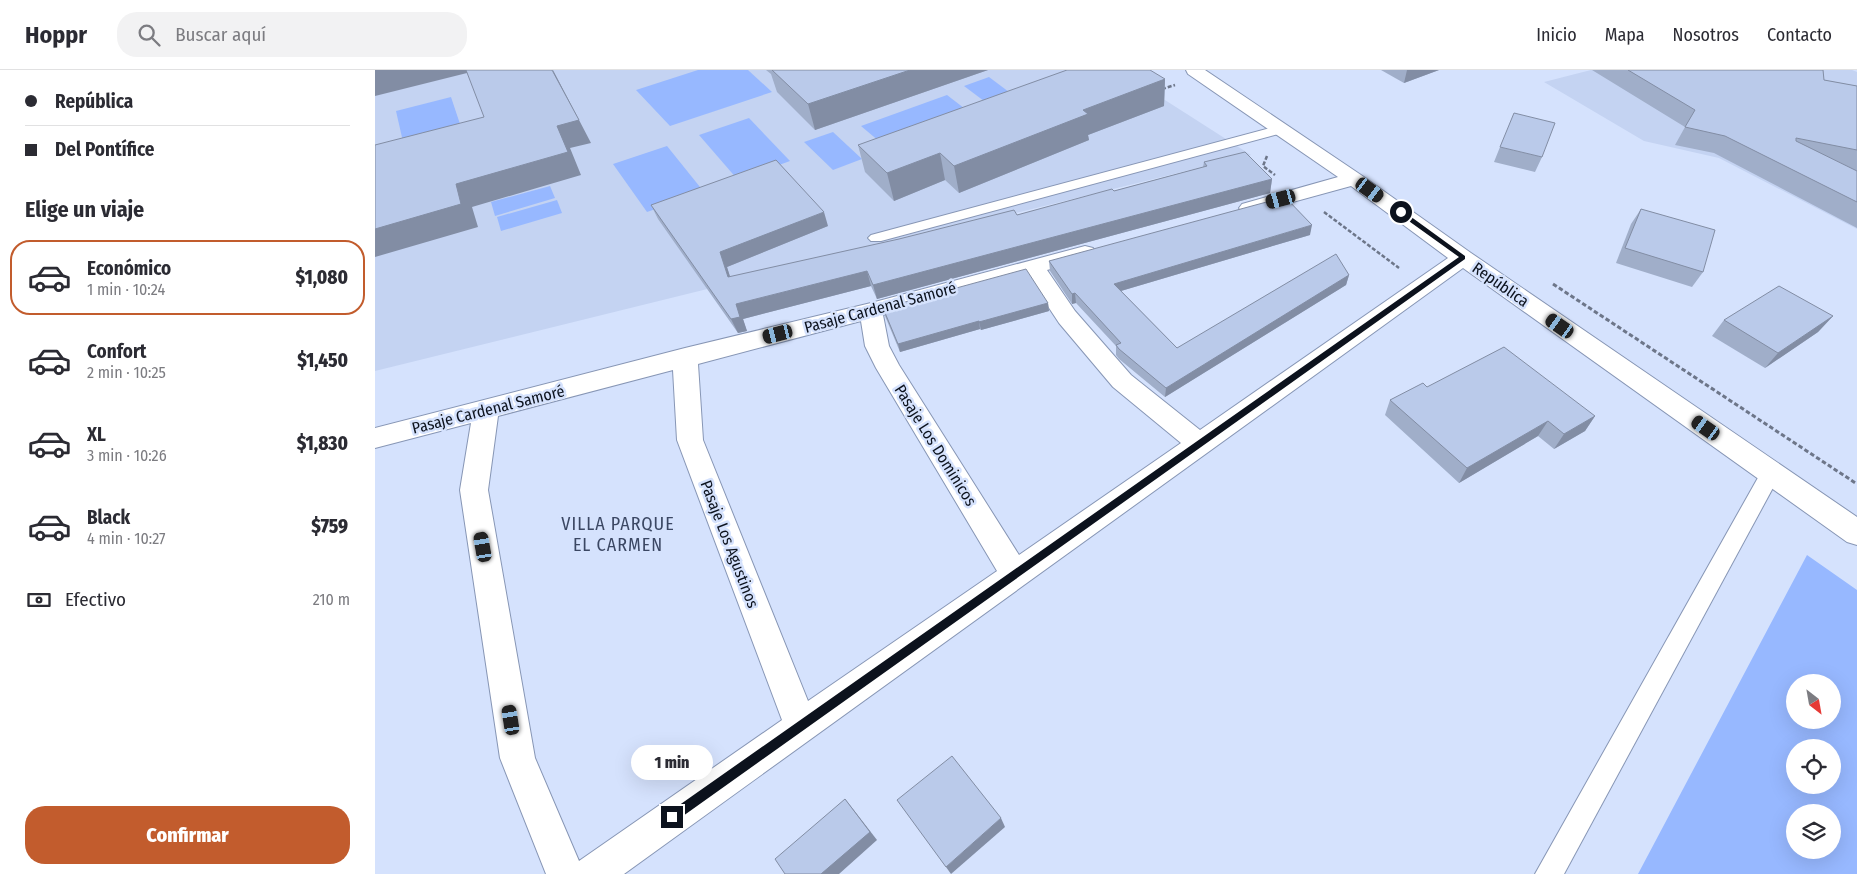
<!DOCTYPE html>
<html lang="es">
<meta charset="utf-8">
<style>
body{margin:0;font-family:"Fira Sans Condensed",sans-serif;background:#f2f2f3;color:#2b2b33;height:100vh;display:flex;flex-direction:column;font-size:19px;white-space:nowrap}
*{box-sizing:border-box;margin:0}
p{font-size:16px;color:#7c7c81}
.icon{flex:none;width:28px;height:28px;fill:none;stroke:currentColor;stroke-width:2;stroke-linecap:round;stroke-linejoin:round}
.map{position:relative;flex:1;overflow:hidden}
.drawer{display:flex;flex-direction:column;background:#fff;width:375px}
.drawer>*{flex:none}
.guide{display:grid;align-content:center;height:110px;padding:0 25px;background:#fff}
.needle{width:32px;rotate:149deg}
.controls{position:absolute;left:1411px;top:604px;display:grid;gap:10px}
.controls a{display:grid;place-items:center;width:55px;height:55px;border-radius:50%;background:#fff;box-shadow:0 5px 20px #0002;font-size:25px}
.end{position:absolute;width:22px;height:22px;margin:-11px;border:6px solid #0c121d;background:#fff;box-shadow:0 0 0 2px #fff}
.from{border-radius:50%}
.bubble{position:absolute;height:35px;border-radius:18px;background:#fff;box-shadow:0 5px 20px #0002;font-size:16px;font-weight:800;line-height:35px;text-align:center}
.car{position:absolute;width:15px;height:30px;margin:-15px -8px;border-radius:6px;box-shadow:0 0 4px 1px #0007;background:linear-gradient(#222 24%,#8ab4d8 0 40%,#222 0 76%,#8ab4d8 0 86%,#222 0)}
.guide b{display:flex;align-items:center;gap:18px;height:48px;font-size:19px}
.guide b+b{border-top:1px solid #e1e1e2}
.guide i{width:12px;height:12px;background:#2b2b33}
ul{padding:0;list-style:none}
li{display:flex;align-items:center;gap:15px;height:75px;margin:0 10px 8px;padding:0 15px;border:2px solid transparent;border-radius:20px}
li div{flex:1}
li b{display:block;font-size:19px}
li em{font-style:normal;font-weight:800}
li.active{border-color:#c25c2d}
li>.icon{width:45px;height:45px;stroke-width:1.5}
h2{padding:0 25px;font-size:22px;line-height:60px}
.pay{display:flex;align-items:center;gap:12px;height:55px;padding:0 25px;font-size:19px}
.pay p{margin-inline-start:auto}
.primary-button{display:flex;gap:10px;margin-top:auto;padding:10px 25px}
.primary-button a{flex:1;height:58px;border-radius:20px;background:#c25c2d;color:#fff;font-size:20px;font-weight:800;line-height:58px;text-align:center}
header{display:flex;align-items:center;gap:30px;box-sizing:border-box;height:70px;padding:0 25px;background:#fff;border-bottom:1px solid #e1e1e2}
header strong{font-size:24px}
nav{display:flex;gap:28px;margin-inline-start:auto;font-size:18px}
.search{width:350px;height:45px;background:#f2f2f3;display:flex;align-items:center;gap:12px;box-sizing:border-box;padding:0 18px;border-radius:20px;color:#7c7c81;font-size:19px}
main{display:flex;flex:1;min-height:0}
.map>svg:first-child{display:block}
</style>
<header>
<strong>Hoppr</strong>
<div class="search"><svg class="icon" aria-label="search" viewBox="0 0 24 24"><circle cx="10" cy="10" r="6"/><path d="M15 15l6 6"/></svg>Buscar aquí</div>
<nav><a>Inicio</a><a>Mapa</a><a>Nosotros</a><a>Contacto</a></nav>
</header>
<main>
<section class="drawer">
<div class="guide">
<b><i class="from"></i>República</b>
<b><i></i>Del Pontífice</b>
</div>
<h2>Elige un viaje</h2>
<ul>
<li class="active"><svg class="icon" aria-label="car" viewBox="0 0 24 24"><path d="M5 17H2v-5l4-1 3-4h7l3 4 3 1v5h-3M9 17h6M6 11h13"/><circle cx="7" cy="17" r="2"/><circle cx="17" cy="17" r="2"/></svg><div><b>Económico</b><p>1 min · 10:24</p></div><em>$1,080</em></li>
<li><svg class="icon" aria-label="car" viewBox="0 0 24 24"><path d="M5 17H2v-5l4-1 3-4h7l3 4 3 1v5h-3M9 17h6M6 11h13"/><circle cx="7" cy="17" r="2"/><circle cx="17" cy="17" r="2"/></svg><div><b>Confort</b><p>2 min · 10:25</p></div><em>$1,450</em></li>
<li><svg class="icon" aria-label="car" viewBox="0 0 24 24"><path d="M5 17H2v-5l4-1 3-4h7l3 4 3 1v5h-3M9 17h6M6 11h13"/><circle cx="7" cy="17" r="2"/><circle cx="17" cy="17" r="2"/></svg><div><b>XL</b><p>3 min · 10:26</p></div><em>$1,830</em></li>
<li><svg class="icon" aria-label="car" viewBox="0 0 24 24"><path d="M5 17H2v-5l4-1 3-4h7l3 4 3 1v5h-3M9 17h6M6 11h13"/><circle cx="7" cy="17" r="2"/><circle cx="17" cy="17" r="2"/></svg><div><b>Black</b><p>4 min · 10:27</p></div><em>$759</em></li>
</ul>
<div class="pay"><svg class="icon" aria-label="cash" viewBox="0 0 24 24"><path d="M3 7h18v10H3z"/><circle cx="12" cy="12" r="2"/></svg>Efectivo<p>210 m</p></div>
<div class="primary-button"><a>Confirmar</a></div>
</section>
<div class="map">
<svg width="1482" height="804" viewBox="0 0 1482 804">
<rect width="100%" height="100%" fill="#d5e2fd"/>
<!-- built -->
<g fill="#c4d3f2">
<polygon points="0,0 743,0 876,85 0,301"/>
<polygon points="1216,0 1477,0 1482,2 1482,159 1344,88 1269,71 1169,12"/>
</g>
<!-- green -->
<g fill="#97b8ff" fill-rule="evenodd">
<polygon points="323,0 373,0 397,22 295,56 261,20"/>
<polygon points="614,7 646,31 621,40 589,16"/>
<polygon points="572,25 598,45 511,77 486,56"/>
<polygon points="76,27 90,69 31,85 21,41"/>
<polygon points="374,48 415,91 363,110 324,65"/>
<polygon points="458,62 487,89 458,100 429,72"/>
<polygon points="292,76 329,122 272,142 238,94"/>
<polygon points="175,116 180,128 120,146 116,132"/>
<polygon points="182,130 187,143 126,161 122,147"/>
<path d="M1432 485 1482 520V804H1263ZM1420 612H1458V650H1420ZM1420 678H1458V715H1420ZM1420 742H1458V780H1420Z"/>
</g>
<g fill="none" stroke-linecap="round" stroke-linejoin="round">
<defs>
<g id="service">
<polygon points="906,55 911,56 913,59 911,62 506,171 496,171 493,168 496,165"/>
<polygon points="1396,395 1403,397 1406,403 1189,804 1160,804 1389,397"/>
</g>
<path id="minor" d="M811 0H830L986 105 1096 183 1482 447V475L1472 472 1088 198 249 804H171L125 688 85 420 96 353 0 378V358L310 278 496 233 710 176 718 178 721 183 718 188 672 200 700 241 756 305 825 360 1073 188 976 116 874 144 867 142 864 138 867 134 963 107 813 4ZM653 206 684 253 738 317 806 373 644 485 524 295 514 276 508 245ZM486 251 490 276 501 298 622 501 433 631 328 370 323 294ZM298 300 302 370 407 650 204 791 160 688 113 420 123 346Z"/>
</defs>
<!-- service casing -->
<use href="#service" stroke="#8796b5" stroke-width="2"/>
<!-- minor casing -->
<use href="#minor" stroke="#8796b5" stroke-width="2"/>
<!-- path-far1 -->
<g stroke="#6d7689" stroke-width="2.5" stroke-dasharray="4 2" stroke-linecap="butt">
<polyline points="787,19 800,15"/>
<polyline points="892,86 888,96 900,105"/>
<polyline points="949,142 1024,198"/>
</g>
<!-- path -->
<polyline stroke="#6d7689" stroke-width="3" stroke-dasharray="4.5 2.5" stroke-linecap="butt" points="1178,214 1482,414"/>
<!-- service -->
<use href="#service" fill="#fff" fill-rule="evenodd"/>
<!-- minor -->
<use href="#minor" fill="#fff" fill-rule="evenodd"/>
</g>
<!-- wall -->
<g fill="#a0aec9">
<polygon points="391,0 613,0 440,60 402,22 396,4"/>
<polygon points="1006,0 1064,0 1029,13"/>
<polygon points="1217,0 1448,0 1449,10 1482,16 1482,158 1339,83 1300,75 1310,57"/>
<polygon points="790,9 789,36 713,65 714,70 584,123 570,110 519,131 490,102 483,75"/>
<polygon points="1125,77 1167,87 1160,102 1119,92"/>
<polygon points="829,92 897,109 895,123 502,229 496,216 368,249 372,261 363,263 283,149 276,135 453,156 352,197 355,207 642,145 739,121 828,97"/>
<polygon points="1266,139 1328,202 1317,217 1241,193 1256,154"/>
<polygon points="935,165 746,221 802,278 974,205 971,215 790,327 744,289 741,285 741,276 701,233 697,234 675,201 674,191"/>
<polygon points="673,233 674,241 606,260 605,259 525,282 510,246 508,238"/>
<polygon points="1458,246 1443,262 1390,298 1337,266 1349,250"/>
<polygon points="1052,317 1220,346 1210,361 1179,379 1163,366 1084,413 1010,345 1015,330"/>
</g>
<!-- shaded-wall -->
<g fill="#828da4">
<polygon points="0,0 95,0 96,2 0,26"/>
<polygon points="178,0 216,73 195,78 206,105 97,137 103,157 0,187 0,159 81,114 182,56"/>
<polygon points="535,0 613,0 440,60 433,34"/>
<polygon points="1032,0 1064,0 1029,13"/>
<polygon points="790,9 789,36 713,65 714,70 584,123 579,96 708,40"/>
<polygon points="565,83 570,110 519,131 512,103"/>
<polygon points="897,109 895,123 502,229 498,215"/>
<polygon points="449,142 453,156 352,197 360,222 353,207 345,182"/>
<polygon points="937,155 935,165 739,223 739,214"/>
<polygon points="492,201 496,216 368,249 372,261 363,263 356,249 361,234"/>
<polygon points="974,205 971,215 790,327 791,318"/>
<polygon points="700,223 701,233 697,234 697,224"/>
<polygon points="673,233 674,241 606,260 604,252"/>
<polygon points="1458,246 1443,262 1390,298 1403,283"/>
<polygon points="604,251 605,259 525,282 523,274"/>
<polygon points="1220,346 1210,361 1179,379 1189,364"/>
<polygon points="1173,351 1163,366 1084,413 1092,398"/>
<polygon points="470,729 478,739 502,770 464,804 446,804"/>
<polygon points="626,748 630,757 576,804 571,797"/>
</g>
<!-- building -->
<g fill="#bacaea" stroke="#828da4">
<polygon points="91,0 177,0 204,50 182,56 193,82 81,114 86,134 0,159 0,75 109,47"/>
<polygon points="397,0 535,0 433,34"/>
<polygon points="692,0 775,0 790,9 708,40 713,44 579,96 565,83 512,103 483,75"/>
<polygon points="1253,0 1448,0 1449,10 1482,16 1482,80 1421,68 1421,71 1482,101 1482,132 1350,66 1310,57 1320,40"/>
<polygon points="1139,43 1180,53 1167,87 1125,77"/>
<polygon points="870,82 897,109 498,215 492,201 361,234 365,247 356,249 276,135 401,90 449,142 345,182 353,207 524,169 639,140 642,145 737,119 739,121 832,96 829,92"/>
<polygon points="910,127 937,155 739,214 802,278 961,184 974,205 791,318 744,279 741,275 746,273 700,223 697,224 674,191"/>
<polygon points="1266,139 1340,160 1328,202 1250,178"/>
<polygon points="651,199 673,233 604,252 604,251 523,274 508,238"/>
<polygon points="1404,216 1458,246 1403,283 1349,250"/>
<polygon points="1129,277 1220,346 1189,364 1173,351 1092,398 1015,330 1048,313 1052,317"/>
<polygon points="577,686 626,748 571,797 522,730"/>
<polygon points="470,729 495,762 446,804 410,804 400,789"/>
</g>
<!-- route -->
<polygon fill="#0c121d" points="1024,141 1028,141 1090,186 1090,189 301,751 297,753 293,751 292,747 293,743 1084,187 1024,144"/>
<g text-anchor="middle" stroke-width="5" stroke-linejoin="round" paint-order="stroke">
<!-- street labels -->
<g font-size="16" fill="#0c121d" stroke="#d5e2fd">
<text transform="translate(1126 214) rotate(35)" y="6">República</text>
<text transform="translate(505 237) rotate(-15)" y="6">Pasaje Cardenal Samoré</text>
<text transform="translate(113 339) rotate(-14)" y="6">Pasaje Cardenal Samoré</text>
<text transform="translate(561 375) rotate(58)" y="6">Pasaje Los Dominicos</text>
<text transform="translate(355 474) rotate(69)" y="6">Pasaje Los Agustinos</text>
</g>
<!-- neighbourhood labels -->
<g font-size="18" letter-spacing="1" fill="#3b4763" stroke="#d5e2fd">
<text x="243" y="460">VILLA PARQUE<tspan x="243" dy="21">EL CARMEN</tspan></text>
</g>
</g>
</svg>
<div class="controls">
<a><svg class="needle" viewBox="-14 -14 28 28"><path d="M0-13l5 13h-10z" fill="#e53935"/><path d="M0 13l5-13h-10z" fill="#7c7c81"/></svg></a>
<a><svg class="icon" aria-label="locate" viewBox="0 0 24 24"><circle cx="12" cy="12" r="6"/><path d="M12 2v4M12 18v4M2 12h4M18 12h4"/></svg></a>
<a><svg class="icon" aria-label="layers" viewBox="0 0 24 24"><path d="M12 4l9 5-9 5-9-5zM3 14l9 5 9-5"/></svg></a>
</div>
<i class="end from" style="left:1026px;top:142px"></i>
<i class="end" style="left:297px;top:747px"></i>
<div class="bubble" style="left:256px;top:675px;width:82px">1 min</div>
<i class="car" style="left:995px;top:120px;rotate:126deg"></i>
<i class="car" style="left:906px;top:129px;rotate:255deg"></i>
<i class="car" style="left:1185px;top:256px;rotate:305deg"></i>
<i class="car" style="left:403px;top:264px;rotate:256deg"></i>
<i class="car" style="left:1331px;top:358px;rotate:305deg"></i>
<i class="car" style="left:108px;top:477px;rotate:350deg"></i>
<i class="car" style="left:136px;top:650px;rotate:351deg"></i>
</div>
</main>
